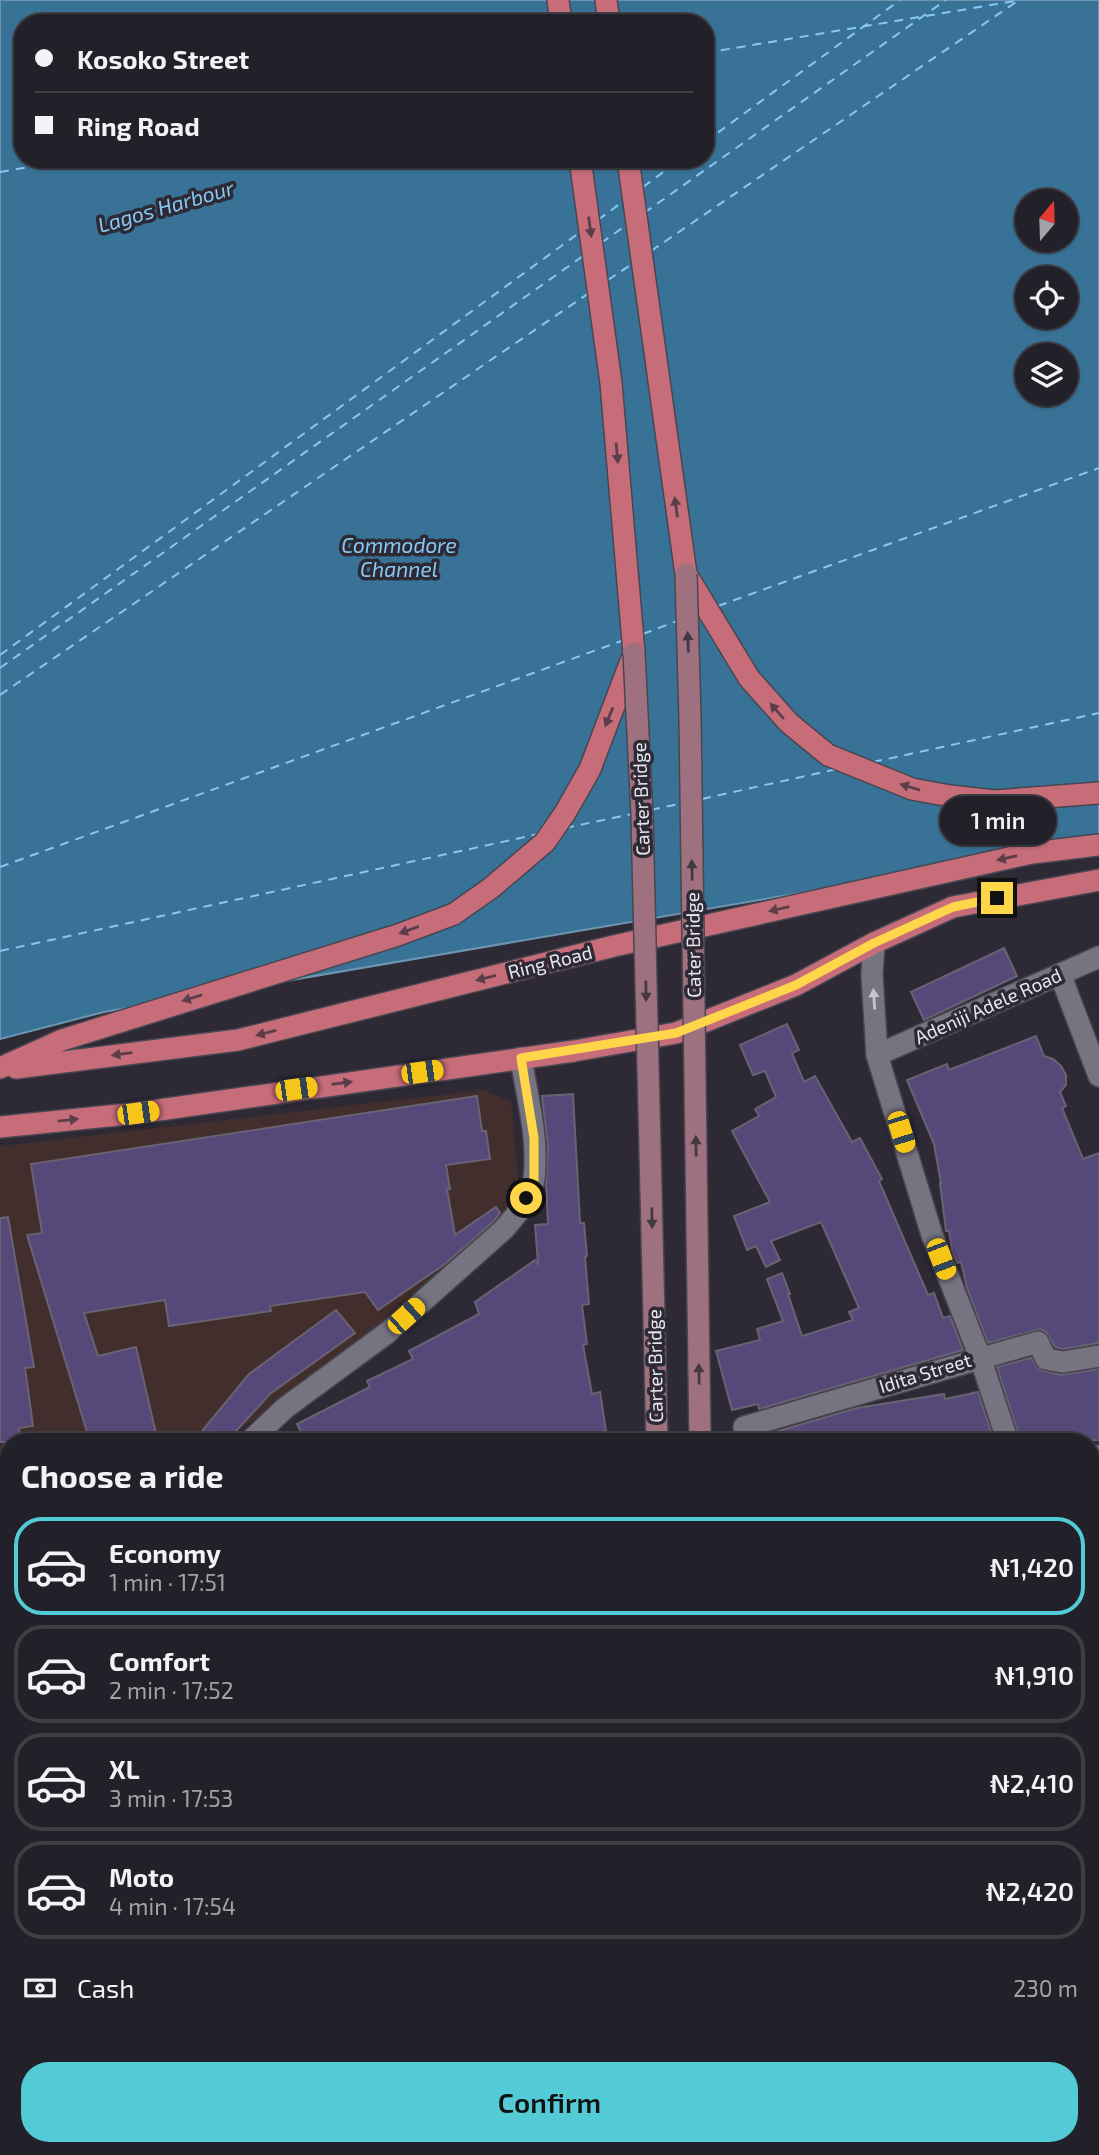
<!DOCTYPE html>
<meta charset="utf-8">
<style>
body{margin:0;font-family:"Exo 2",sans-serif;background:#2a2830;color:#f1f3f6;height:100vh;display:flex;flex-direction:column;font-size:26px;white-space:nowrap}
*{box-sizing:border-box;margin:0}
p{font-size:23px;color:#a2a3a8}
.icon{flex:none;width:38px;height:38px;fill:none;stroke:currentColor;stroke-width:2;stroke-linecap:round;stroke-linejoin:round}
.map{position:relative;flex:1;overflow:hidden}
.drawer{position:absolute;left:0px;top:1433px;width:1099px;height:723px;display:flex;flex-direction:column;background:#222028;border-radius:28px 28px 0 0;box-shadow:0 2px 5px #0004,0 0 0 2px #3f3e45}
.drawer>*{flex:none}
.guide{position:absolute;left:14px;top:14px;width:700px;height:154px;border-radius:28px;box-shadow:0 2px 5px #0004,0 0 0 2px #3f3e45;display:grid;align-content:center;height:154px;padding:0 21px;background:#222028}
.needle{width:46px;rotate:19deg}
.tools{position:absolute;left:1015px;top:189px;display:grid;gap:14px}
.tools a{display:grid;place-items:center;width:63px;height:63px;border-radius:50%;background:#222028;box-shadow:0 2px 5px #0004,0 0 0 2px #3f3e45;font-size:35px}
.end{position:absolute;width:32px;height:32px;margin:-16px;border:9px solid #ffd54a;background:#111;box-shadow:0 0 0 4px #111}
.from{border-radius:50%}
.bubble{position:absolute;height:49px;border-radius:24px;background:#222028;box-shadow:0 2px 5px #0004,0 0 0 2px #3f3e45;font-size:23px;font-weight:600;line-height:49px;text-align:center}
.car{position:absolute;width:21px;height:42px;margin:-21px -10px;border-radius:9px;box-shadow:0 0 5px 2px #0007;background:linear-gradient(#f5c518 24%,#345 0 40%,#f5c518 0 76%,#345 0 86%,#f5c518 0)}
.guide b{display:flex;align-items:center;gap:24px;height:66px;font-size:26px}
.guide b+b{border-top:2px solid #3f3e45}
.guide i{width:18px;height:18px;background:#f1f3f6}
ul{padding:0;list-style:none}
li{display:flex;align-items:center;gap:21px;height:98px;margin:0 14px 10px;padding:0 7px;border:4px solid #3f3e45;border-radius:28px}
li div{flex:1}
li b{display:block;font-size:26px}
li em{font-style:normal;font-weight:600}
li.current{border-color:#52cbd7}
li>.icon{width:63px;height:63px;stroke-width:1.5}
h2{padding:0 21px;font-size:32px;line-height:84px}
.pay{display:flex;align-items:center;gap:18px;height:77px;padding:0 21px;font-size:26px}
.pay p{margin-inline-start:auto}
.primary-button{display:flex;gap:14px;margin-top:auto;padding:14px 21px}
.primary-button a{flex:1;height:80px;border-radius:28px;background:#52cbd7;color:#111;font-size:28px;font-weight:600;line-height:80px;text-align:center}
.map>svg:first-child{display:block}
</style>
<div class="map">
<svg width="1099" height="2155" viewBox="0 0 1099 2155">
<rect width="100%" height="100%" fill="#2d2a36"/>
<!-- commercial -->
<polygon fill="#422e2c" points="484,1090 511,1102 521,1210 465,1272 349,1349 234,1434 229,1442 9,1442 9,1659 0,1652 0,1146"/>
<!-- water -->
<path fill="#387296" stroke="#6d95b0" stroke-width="2" fill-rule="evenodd" d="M0 0H1099V846L970 864 104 1012 0 1039ZM23 23H705V159H23ZM1027 201H1066V240H1027ZM1027 278H1066V317H1027ZM1027 355H1066V394H1027Z"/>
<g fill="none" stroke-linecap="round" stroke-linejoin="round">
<!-- ferry -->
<g stroke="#86c8f3" stroke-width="2" stroke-dasharray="9 7" stroke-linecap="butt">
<polyline points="705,53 1015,1"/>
<polyline points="705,142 900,0"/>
<polyline points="0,172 77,159"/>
<polyline points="643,187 681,159"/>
<polyline points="644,213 946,0"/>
<polyline points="598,220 625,200"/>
<polyline points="601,243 628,224"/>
<polyline points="651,251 1019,0"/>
<polyline points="608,280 632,264"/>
<polyline points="718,606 1099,468"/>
<polyline points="643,634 677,621"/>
<polyline points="0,655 579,233"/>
<polyline points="0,668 583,256"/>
<polyline points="0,695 589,293"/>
<polyline points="873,762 1099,713"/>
<polyline points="702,799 837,769"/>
<polyline points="651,810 683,803"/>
<polyline points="565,828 632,814"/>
<polyline points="0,867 624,640"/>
<polyline points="0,951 539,834"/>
</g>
</g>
<!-- building -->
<g fill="#57487a" stroke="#676372" stroke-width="2">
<polygon points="1004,948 1017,976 924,1020 911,992"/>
<polygon points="787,1024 799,1050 792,1053 804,1082 815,1076 852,1142 860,1138 882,1179 879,1181 928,1295 934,1293 943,1318 950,1316 963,1350 759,1409 758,1404 732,1410 716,1351 760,1340 757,1329 783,1321 767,1279 782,1273 790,1294 788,1294 802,1336 853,1320 849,1312 859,1308 821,1222 771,1241 780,1260 766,1267 756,1246 747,1250 734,1216 770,1202 732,1131 759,1116 755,1109 776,1097 765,1071 753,1075 740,1045"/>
<polygon points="1036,1036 1044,1056 1053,1059 1061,1066 1066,1075 1066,1085 1060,1092 1066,1106 1062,1108 1083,1159 1099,1153 1099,1343 1063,1349 1055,1347 1046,1332 1040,1329 988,1343 967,1288 961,1262 957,1263 952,1251 949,1231 946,1231 940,1183 941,1183 934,1144 907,1080 947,1064 949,1070"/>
<polygon points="573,1094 580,1223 584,1223 587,1256 585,1257 589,1304 582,1305 587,1344 583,1345 592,1394 600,1392 606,1431 604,1431 604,1442 306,1442 297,1424 370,1387 367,1381 413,1359 409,1351 479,1314 475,1302 535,1260 538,1264 535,1225 548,1224 546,1183 548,1148 542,1096"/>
<polygon points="477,1096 482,1131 486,1131 490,1159 446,1165 450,1189 447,1189 455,1235 496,1207 500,1213 494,1221 445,1264 378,1310 365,1292 270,1306 271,1311 169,1326 165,1300 84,1313 98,1356 136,1347 158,1442 90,1442 27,1235 42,1233 31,1164"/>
<polygon points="8,1217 34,1367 25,1368 33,1426 19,1428 21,1442 0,1442 0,1218"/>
<polygon points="336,1310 355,1333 270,1394 226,1442 193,1442 249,1374"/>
<polygon points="1031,1358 1039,1370 1061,1375 1099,1369 1099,1440 1021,1442 997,1367"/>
<polygon points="978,1392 993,1438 973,1442 854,1442 852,1433 817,1442 767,1442 765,1435 857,1408 944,1394 945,1399"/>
</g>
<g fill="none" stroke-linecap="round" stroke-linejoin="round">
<defs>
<g id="minor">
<polyline points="1060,974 1099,1076"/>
<polyline points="744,1427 1038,1342 1046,1359 1063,1362 1099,1356"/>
<path d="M249 1442 285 1408 387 1333 503 1230C515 1217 531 1197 534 1179 539 1139 527 1097 521 1058"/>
<polyline points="1090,1457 1099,1456"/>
<polyline points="0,1665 9,1670"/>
<polyline points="1090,1702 1099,1706"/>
<polyline points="0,1749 9,1744"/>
<polyline points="0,2016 9,2013"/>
<polyline points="1090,2042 1099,2043"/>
<polyline points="165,2147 167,2155"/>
<polyline points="249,2147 251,2155"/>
<polyline points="196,2155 215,2147"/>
<polyline points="368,2155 373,2147"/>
</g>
<g id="tertiary">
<polyline points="874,943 872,975 877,1055 932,1235 980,1357 1008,1442"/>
<polyline points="877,1055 1099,957"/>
<polyline points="941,2155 943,2147"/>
</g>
<g id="secondary">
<polyline points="569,2155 572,2147"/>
<polyline points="691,2155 692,2147"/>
</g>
<g id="primary">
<polyline points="558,0 561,23"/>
<polyline points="606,0 609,23"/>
<polyline points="628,159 686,574 749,678 789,723 828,755 912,789 950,796 994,801 1099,793"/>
<polyline points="0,1068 62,1040 398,935 454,914 491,888 545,842 565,813 590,769 634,653 611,383 580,159"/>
<polyline points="16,1068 238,1040 614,946 1032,853 1099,845"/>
<polyline points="0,1127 138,1113 574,1051 676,1033 796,985 874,943 953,907 1099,880"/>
</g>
</defs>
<!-- minor casing -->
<use href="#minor" stroke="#484650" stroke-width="24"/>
<!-- tertiary casing -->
<use href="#tertiary" stroke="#484650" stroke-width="24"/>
<!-- secondary casing -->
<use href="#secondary" stroke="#484650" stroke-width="24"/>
<!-- primary casing -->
<use href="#primary" stroke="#484650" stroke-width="24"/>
<!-- minor -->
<use href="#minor" stroke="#777482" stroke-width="21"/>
<!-- tertiary -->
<use href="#tertiary" stroke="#777482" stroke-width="21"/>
<!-- secondary -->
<use href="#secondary" stroke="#9f717e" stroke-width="21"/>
<!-- primary -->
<use href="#primary" stroke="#c76d7a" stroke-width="21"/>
<defs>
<g id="secondary-bridge">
<polyline points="686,574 690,718 700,1442"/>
<polyline points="634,653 642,815 657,1442"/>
</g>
</defs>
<!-- secondary-bridge casing -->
<use href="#secondary-bridge" stroke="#484650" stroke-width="24" stroke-linecap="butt"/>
<!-- secondary-bridge -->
<use href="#secondary-bridge" stroke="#9f717e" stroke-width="21"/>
</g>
<!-- one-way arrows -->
<defs><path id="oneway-solid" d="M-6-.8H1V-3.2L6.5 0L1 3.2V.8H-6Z" transform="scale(1.75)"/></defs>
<g fill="#5b3e4a">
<use href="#oneway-solid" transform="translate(590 227) rotate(82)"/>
<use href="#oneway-solid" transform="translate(617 453) rotate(85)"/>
<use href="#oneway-solid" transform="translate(676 507) rotate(-98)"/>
<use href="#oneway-solid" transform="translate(777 711) rotate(-131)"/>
<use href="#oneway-solid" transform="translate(609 717) rotate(112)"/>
<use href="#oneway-solid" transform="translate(910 787) rotate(-163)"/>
<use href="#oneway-solid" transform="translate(1007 858) rotate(167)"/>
<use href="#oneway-solid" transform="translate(779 909) rotate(167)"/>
<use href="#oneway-solid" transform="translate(409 930) rotate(160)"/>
<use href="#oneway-solid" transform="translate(486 978) rotate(166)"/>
<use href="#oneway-solid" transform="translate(192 998) rotate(163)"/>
<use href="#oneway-solid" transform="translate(266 1033) rotate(166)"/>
<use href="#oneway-solid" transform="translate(122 1054) rotate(173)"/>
<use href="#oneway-solid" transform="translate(342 1083) rotate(-8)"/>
<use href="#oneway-solid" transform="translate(68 1120) rotate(-6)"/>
</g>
<g fill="#443844">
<use href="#oneway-solid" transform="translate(688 642) rotate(-92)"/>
<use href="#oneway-solid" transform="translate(692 870) rotate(-91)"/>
<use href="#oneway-solid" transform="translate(646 991) rotate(89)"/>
<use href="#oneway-solid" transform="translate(696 1146) rotate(-91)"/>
<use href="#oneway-solid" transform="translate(652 1218) rotate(89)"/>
<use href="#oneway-solid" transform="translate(699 1374) rotate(-91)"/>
</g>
<use fill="#c6c4ce" href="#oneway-solid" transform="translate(874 999) rotate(-94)"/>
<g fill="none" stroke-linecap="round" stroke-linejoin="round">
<!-- route -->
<polyline stroke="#ffd54a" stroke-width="9" points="526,1198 534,1181 534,1138 521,1058 676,1033 796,985 874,943 953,907 997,898"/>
</g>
<g text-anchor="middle" stroke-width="7" stroke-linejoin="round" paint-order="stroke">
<!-- street labels -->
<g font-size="19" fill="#e8e6ee" stroke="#2d2a36">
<text transform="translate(641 799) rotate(-92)" y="7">Carter Bridge</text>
<text transform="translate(693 945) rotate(-91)" y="7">Cater Bridge</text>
<text transform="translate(550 962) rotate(-14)" y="7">Ring Road</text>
<text transform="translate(988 1006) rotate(-24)" y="7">Adeniji Adele Road</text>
<text transform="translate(655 1366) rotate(-91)" y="7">Carter Bridge</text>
<text transform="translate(925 1373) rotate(-17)" y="7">Idita Street</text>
</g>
<!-- water labels -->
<g font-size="21" font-style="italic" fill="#86c8f3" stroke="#2d2a36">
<text transform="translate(166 207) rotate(-16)" y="7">Lagos Harbour</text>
<text x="399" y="553">Commodore<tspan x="399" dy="24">Channel</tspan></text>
</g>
</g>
</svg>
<div class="tools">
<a><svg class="needle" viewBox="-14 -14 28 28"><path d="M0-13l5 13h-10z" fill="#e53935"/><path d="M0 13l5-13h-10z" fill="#a2a3a8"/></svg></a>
<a><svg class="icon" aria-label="locate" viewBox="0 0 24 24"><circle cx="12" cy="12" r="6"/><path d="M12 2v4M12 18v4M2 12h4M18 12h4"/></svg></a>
<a><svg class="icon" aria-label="layers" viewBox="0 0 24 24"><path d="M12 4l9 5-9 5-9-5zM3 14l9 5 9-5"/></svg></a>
</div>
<i class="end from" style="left:526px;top:1198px"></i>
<i class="end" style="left:997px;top:898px"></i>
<div class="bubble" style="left:940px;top:796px;width:116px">1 min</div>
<i class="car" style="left:422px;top:1072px;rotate:82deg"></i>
<i class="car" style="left:296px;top:1089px;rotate:82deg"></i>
<i class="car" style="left:138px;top:1113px;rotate:82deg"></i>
<i class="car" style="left:901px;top:1132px;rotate:163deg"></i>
<i class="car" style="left:941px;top:1259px;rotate:159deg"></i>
<i class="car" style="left:406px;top:1316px;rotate:48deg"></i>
<div class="guide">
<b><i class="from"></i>Kosoko Street</b>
<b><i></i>Ring Road</b>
</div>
<section class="drawer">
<h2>Choose a ride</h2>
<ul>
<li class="current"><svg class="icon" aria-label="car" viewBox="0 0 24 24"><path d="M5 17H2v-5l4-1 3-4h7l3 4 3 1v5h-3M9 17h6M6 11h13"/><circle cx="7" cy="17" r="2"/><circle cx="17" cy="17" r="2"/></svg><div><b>Economy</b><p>1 min · 17:51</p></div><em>₦1,420</em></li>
<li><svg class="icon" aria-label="car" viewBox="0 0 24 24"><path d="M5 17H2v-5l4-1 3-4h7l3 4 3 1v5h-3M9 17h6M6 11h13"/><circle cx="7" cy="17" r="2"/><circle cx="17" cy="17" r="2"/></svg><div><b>Comfort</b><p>2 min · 17:52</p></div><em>₦1,910</em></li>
<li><svg class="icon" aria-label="car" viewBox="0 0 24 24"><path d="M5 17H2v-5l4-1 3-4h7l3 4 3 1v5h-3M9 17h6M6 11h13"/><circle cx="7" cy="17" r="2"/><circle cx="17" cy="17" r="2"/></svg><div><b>XL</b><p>3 min · 17:53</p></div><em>₦2,410</em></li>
<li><svg class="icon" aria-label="car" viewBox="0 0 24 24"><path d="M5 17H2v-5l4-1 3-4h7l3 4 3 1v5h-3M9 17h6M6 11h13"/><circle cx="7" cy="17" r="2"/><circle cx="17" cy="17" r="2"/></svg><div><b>Moto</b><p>4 min · 17:54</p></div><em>₦2,420</em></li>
</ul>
<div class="pay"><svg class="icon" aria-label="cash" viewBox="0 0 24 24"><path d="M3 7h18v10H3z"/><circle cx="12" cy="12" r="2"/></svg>Cash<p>230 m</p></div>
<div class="primary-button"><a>Confirm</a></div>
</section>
</div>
